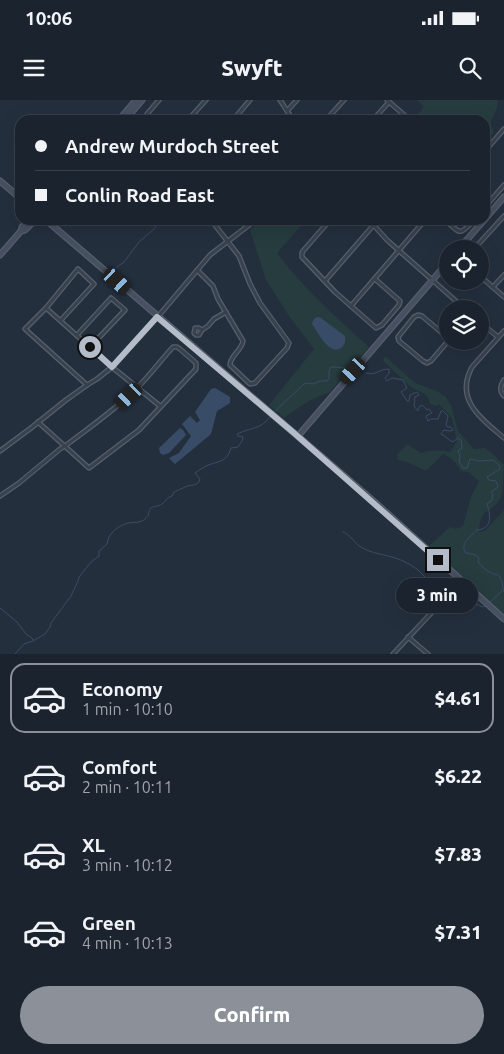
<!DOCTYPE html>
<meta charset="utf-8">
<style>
body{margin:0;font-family:Ubuntu,sans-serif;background:#282f3a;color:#f1f3f6;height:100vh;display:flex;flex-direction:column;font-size:19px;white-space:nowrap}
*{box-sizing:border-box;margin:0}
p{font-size:16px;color:#a0a4aa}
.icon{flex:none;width:28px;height:28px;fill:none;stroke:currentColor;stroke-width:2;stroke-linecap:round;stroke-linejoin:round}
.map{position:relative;height:554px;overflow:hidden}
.drawer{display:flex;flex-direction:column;background:#1b232e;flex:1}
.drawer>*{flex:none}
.top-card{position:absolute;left:15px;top:15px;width:475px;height:110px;border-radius:15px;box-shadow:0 5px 20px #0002,0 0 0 1px #39404a;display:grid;align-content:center;height:110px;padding:0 20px;background:#1b232e}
.buttons{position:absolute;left:439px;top:140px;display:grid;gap:10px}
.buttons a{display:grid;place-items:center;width:50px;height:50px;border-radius:50%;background:#1b232e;box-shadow:0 5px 20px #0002,0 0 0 1px #39404a;font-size:25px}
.end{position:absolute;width:22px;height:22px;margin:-11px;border:6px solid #b4bcc9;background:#111;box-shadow:0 0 0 2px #111}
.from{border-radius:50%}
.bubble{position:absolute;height:35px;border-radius:18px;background:#1b232e;box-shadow:0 5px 20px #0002,0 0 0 1px #39404a;font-size:16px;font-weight:800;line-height:35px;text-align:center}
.car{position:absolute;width:15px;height:30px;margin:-15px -8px;border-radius:6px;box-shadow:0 0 4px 1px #0007;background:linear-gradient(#222 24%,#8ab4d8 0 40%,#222 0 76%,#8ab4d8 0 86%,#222 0)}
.top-card b{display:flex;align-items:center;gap:18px;height:48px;font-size:19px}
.top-card b+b{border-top:1px solid #39404a}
.top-card i{width:12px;height:12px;background:#f1f3f6}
ul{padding:9px 0 0;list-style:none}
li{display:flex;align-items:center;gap:15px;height:70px;margin:0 10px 8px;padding:0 10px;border:2px solid transparent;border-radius:15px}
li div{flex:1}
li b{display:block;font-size:19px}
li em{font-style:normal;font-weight:800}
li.current{border-color:#8c9099}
li>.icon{width:45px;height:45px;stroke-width:1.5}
.cta{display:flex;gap:10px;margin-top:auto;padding:10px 20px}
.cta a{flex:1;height:58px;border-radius:30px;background:#8c9099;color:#fff;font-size:20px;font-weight:800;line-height:58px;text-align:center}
.status{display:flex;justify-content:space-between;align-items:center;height:35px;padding:0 25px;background:#1b232e;direction:ltr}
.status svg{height:14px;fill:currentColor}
header{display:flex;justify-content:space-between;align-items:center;height:65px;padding:0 20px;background:#1b232e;font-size:22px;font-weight:800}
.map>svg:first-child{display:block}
</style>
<div class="status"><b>10:06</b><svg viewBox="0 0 49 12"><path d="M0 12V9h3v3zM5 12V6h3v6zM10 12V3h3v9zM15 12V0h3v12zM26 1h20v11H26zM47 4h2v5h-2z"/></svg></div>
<header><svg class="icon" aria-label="menu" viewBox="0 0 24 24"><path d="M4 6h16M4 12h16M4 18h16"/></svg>Swyft<svg class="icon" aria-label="search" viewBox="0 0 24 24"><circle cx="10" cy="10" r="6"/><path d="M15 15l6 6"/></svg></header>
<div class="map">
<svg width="504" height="554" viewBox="0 0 504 554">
<rect width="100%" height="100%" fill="#242f3e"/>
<!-- green -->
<g fill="#263c3f">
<path d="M417 0H498L497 8 491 21V25L494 30C493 36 491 37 485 37V20H417L415 18 424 7Z"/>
<path d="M258 120H306L277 153C304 189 336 217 369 247L329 293C312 297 298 308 284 318L269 305 314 249 289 216 266 180 250 130 255 126Z"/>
<path d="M384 257H386L415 283 437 291 446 297 451 306 458 331 474 349 485 348 496 357 504 365C503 374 504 388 501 397 492 415 480 405 479 432L485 431 504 410V515L429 448V446L450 427 456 429 463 426 471 397 479 381 468 372 461 371C457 363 451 357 443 354L427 370H424L405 361H402L398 360 397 355 407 344 421 353C431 350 440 350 450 352L457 341 452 318 439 304 436 306 430 304 429 299 425 294 411 287 383 261Z"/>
</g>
<!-- water -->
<g fill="#394c67">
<path d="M318 217 321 218 345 236C346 240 345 244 342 247 330 258 318 232 312 224 313 220 314 218 318 217Z"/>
<polygon points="215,288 230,297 230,303 217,311 211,334 175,364 169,358 179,353 191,336 182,324 190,316 197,323 200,320 195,312 211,289"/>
<polygon points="180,328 183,330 186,335 169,353 163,355 160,353 159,348"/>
</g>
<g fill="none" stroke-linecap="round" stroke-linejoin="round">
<!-- stream -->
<g stroke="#394c67" stroke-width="1">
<polyline points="110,172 124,162 139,142 154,129 161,120"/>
<path d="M366 273C376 276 379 269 389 269V273L385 278 387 281 392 278 403 280 407 288 401 292 407 301H409L410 295 417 292 419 295 415 297 414 306 418 311 419 307 422 305 427 310 429 309 432 313 426 316 428 321 431 319H438L441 311H443L448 316 446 325 447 327H451L453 330 450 331 444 330 441 334C446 336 448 340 453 342L458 338 461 340 462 348 458 351 460 356 459 361 463 368H467L470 359 479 361 493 360 499 365 500 369 487 377 489 380 496 381 498 387 491 392 493 395 492 400 487 404C491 416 492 429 477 430 471 436 459 444 466 453L476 455 479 458 478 462C481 466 487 471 491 473 496 475 496 473 499 476 503 480 502 488 504 492"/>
<polyline points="274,312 304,284 308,283 313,284 320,281 327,281 329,278 329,271 331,267 335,267 345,268"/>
<path d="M343 432C351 435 354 443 361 447 372 454 384 454 395 458 401 459 415 467 419 471 422 474 425 477 428 480 431 482 434 484 437 487 452 489 456 491 465 503 471 503 478 504 483 507L485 506"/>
<polyline points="489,503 502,491"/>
<polyline points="0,508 17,522 26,534 32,538 33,540"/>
<path d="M15 554 24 544 33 541 45 534 50 527 51 523 71 496 78 481 79 477 91 462 99 456V451L107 444C108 433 119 425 129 423 133 422 138 423 142 421 144 420 146 418 148 416 150 403 154 409 162 404 166 401 166 398 172 396L174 392C178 390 181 389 185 387 191 384 193 387 199 382L200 379 195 373C198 371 202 368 206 366 217 361 227 363 231 348L238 347 242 341 243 337 238 336 237 334C252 327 260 330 271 316"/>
</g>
<defs>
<g id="street">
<polyline points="280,0 293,20"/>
<polyline points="387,0 410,20"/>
<polyline points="287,11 297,0"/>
<polyline points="149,20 146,17 147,14 159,0"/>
<polyline points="188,20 206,0"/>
<polyline points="233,20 250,0"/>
<polyline points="326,20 344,0"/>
<polyline points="373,20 389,2"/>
<polyline points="485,51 504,29"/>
<polyline points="485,107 504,85"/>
<polyline points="330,120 303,151 302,153 302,157 335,192 376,228 382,225 399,205 400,201 375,179"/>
<polyline points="369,120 387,140 465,209"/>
<path d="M445 120C460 133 459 137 474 120"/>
<polyline points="474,149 504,116"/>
<path d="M197 170 213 186 218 199 243 241C242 250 230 256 230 265L250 284 255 283 287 248 289 243 260 203 250 184 239 156 211 120"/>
<polyline points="480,176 504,197"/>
<polyline points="325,181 378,120"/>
<polyline points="493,187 504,175"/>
<polyline points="351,206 425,120"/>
<polyline points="46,208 112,267 160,306"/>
<polyline points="61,220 94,184 78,169 46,208 25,229 87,285"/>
<polyline points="480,222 498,237"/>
<polyline points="202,230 199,235 196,235 194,233 195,228 199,228 202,230 208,226 214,219 226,212"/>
<path d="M504 231 472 267C454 300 482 319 504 338"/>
<polyline points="77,235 111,198 125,210 90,247"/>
<polyline points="448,238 422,216 418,215 414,217 398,237 399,241 423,261 427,263 431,261 448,241"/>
<path d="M504 280C500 286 499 291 504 296"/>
<polyline points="0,351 31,328 66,300 87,285 97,279 112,267 161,213 210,155 253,122 254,120"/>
<path d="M0 396 19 383 60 349 65 346C90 327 115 310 137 288 150 275 161 260 173 247H177L180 249 196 263V269L139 330 89 368 38 322"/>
<polyline points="408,537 428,554"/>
<polyline points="393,554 461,481"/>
</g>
<g id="secondary">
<polyline points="119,20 136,0"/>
<polyline points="125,20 142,0"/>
<polyline points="0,81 20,98"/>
<polyline points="485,119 504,97"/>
<polyline points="46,120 378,405 504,519"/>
<polyline points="21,131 25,130 35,120"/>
<polyline points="459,149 484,120"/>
<polyline points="0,155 21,131 22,127 29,120"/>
<polyline points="298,336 448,162"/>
</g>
</defs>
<!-- street casing -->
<use href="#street" stroke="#565f6c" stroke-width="5.5"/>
<!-- secondary casing -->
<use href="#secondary" stroke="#565f6c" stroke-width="7"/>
<!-- street -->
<use href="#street" stroke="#38414e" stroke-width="3"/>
<!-- secondary -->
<use href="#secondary" stroke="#465061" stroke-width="4.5"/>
</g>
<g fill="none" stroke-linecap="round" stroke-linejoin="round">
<!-- route -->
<polyline stroke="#b4bcc9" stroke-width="6" points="90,247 112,267 157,217 294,333 438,460"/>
</g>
</svg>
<div class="buttons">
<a><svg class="icon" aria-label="locate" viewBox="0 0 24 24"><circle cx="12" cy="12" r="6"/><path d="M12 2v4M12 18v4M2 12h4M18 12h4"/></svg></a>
<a><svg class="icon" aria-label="layers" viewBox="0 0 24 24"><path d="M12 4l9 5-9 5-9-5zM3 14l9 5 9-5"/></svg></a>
</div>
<i class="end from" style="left:90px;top:247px"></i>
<i class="end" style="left:438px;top:460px"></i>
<div class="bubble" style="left:396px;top:478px;width:82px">3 min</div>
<i class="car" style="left:117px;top:181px;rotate:132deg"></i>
<i class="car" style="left:353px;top:271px;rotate:222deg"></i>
<i class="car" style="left:129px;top:296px;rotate:227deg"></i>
<div class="top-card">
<b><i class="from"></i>Andrew Murdoch Street</b>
<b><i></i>Conlin Road East</b>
</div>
</div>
<section class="drawer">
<ul>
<li class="current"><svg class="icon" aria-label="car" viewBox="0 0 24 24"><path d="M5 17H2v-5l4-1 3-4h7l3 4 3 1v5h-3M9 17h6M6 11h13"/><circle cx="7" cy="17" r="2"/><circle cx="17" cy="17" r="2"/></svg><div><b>Economy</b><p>1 min · 10:10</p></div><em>$4.61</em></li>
<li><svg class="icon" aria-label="car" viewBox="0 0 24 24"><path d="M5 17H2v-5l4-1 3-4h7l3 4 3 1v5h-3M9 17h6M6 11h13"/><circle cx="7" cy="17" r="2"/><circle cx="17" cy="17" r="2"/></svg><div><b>Comfort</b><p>2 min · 10:11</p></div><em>$6.22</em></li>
<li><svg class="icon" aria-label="car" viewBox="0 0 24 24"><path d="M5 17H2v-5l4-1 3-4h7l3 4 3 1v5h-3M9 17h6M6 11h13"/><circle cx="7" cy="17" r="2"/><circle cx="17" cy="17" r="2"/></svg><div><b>XL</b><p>3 min · 10:12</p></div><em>$7.83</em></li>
<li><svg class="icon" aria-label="car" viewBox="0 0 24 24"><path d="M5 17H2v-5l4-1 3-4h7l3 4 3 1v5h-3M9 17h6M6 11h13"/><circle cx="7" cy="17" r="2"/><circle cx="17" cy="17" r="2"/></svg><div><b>Green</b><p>4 min · 10:13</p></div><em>$7.31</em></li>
</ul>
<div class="cta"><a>Confirm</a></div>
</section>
